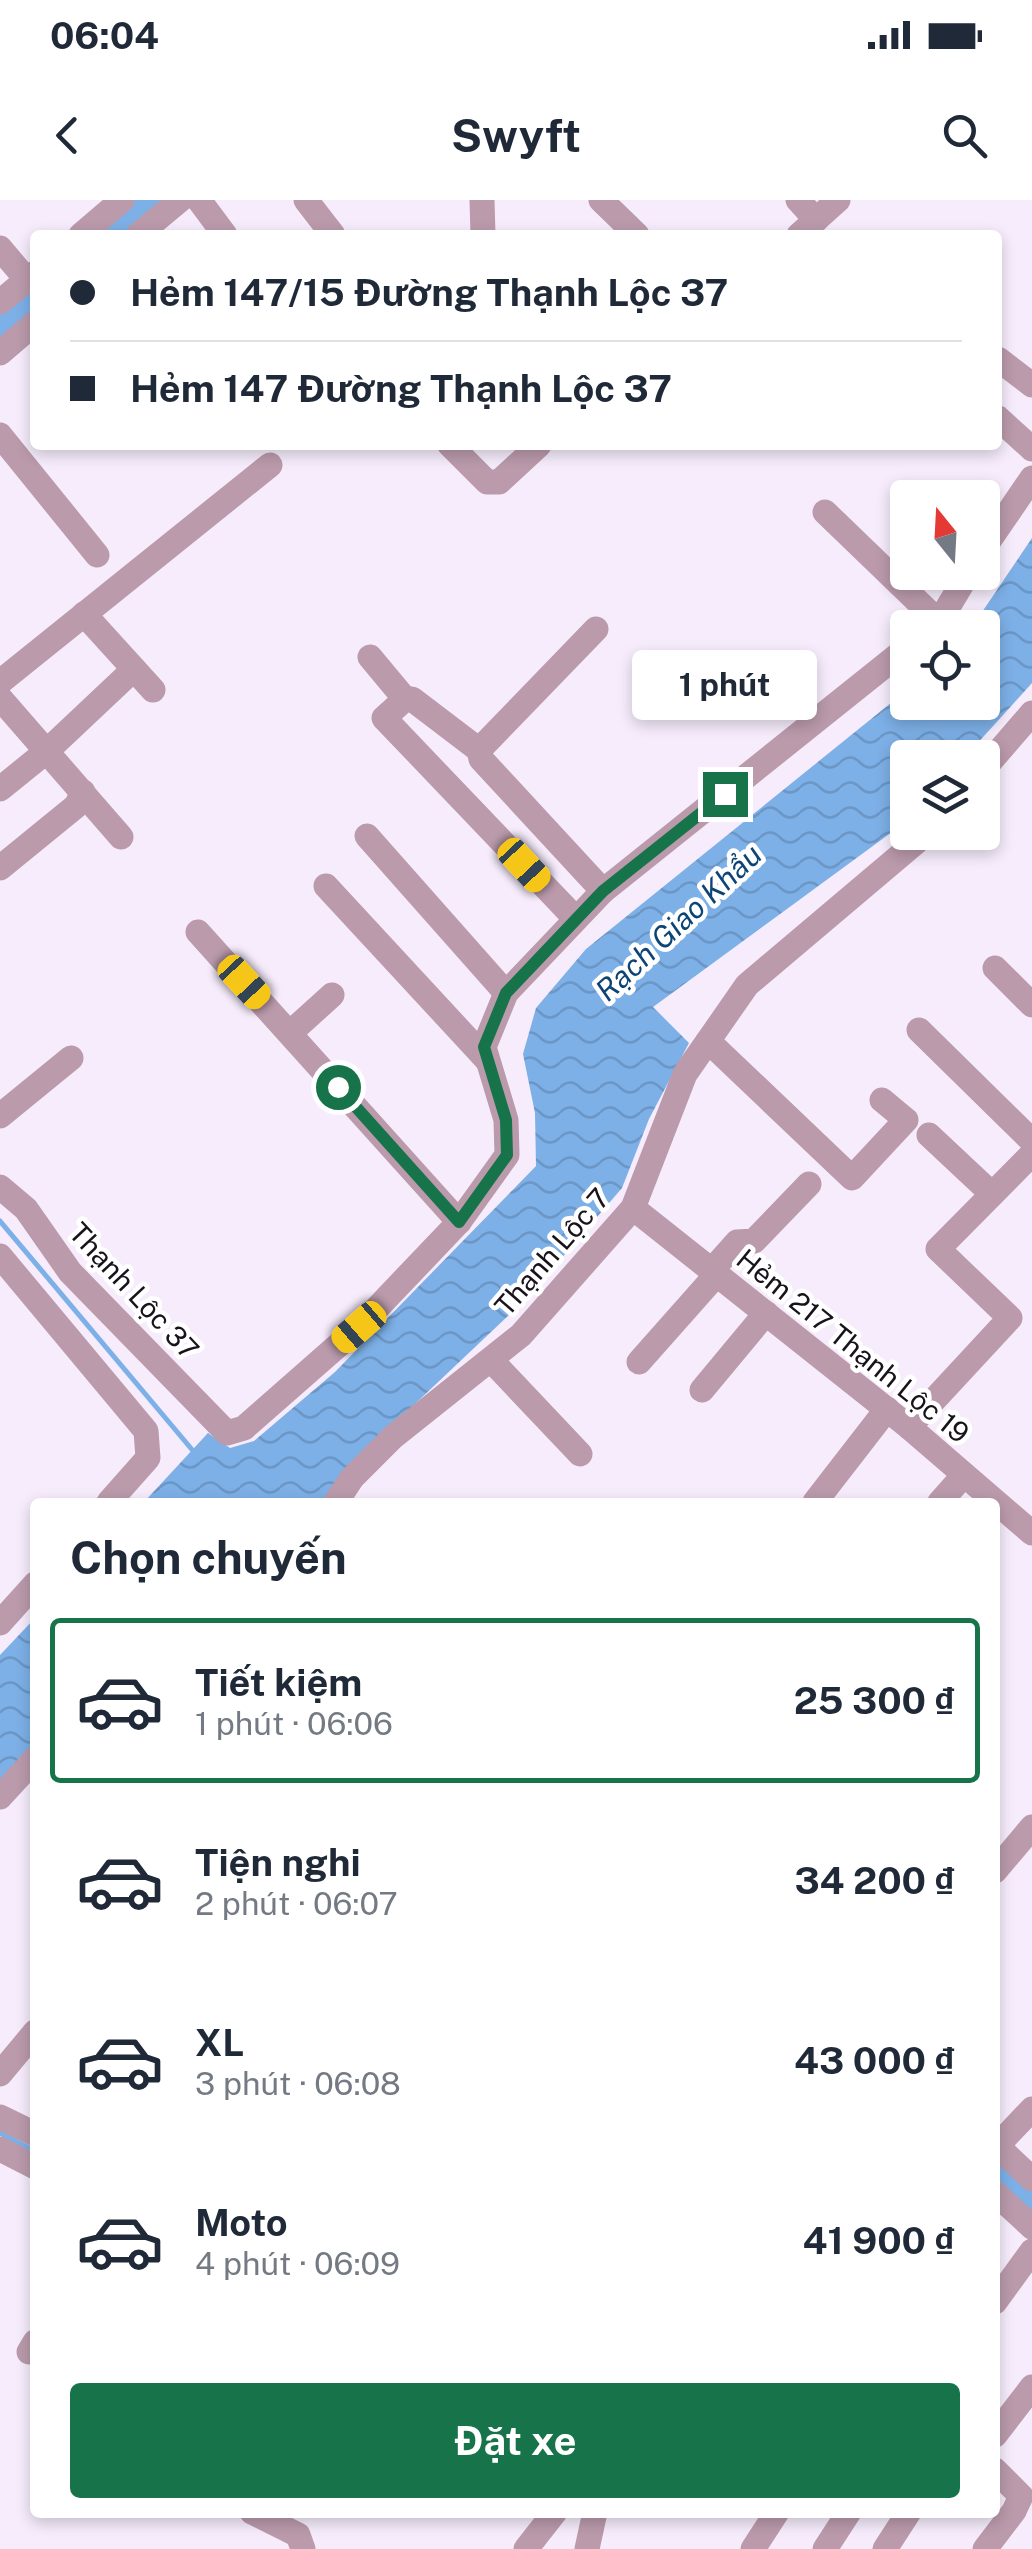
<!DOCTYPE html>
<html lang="vi">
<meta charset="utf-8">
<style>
body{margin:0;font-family:"Public Sans",sans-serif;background:#f2f2f3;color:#1f2937;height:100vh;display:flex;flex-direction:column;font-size:38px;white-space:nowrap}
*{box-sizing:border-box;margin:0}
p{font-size:32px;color:#747a83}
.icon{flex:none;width:55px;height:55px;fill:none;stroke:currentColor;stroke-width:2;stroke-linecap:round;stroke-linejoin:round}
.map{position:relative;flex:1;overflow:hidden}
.drawer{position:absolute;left:30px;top:1298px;width:970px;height:1020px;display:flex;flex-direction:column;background:#fff;border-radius:10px;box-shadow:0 5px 15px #0003}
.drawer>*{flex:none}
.banner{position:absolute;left:30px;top:30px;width:972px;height:220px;border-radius:10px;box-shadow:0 5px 15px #0003;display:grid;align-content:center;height:220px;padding:0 40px;background:#fff}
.needle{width:65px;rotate:342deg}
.controls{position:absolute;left:890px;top:280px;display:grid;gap:20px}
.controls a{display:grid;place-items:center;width:110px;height:110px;border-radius:10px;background:#fff;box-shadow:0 5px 15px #0003;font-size:50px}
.end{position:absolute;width:45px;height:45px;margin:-22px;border:12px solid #17744a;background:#fff;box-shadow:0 0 0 5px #fff}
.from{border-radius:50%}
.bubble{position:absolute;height:70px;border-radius:10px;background:#fff;box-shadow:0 5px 15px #0003;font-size:32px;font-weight:700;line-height:70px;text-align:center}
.car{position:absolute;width:30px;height:60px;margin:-30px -15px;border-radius:12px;box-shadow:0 0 8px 2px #0007;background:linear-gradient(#f5c518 24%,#345 0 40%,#f5c518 0 76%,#345 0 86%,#f5c518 0)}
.banner b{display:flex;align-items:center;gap:35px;height:95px;font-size:38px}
.banner b+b{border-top:2px solid #e0e1e3}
.banner i{width:25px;height:25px;background:#1f2937}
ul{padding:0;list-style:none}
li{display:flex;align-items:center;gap:30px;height:165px;margin:0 20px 15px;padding:0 20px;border:5px solid transparent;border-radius:10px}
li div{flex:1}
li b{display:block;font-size:38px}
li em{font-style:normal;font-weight:700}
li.current{border-color:#17744a}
li>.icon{width:90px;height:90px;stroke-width:1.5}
h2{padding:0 40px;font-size:45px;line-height:120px}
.primary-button{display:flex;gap:20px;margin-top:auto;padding:20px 40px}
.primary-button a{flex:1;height:115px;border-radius:10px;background:#17744a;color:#fff;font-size:40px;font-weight:700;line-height:115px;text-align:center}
.status{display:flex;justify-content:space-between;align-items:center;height:70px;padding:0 50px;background:#fff;direction:ltr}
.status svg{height:28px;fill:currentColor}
header{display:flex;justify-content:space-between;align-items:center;height:130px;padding:0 40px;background:#fff;font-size:45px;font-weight:700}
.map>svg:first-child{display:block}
</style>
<div class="status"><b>06:04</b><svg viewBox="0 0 49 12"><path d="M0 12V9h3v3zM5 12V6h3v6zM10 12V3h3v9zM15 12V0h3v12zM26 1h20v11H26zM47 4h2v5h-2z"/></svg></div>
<header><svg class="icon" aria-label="back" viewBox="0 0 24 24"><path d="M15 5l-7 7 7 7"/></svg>Swyft<svg class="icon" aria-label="search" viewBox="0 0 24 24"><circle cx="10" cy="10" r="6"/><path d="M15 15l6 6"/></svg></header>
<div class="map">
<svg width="1032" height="2349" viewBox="0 0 1032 2349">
<defs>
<pattern id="water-waves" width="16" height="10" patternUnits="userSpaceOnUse" patternTransform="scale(2.5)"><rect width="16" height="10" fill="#7db0e7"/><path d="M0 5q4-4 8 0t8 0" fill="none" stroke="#6b96c6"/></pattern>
</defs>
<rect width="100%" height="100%" fill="#f6ecfc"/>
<!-- water -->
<g fill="url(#water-waves)">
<polygon points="1032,338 1032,483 965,557 908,558 907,621 653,807 689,843 649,919 622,988 529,1096 342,1273 323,1302 144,1302 208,1233 230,1248 254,1241 335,1172 536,966 535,913 523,854 536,808 586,749 907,490 908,502 982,502 982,428 972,427"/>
<polygon points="35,1418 35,1548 0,1589 0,1455"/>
</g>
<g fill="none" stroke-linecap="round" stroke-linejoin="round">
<!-- stream -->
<g stroke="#7db0e7" stroke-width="5">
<polyline points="0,1021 194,1252"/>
<polyline points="0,1933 35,1951"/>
</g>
<!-- river -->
<g stroke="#7db0e7" stroke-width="32">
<polyline points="108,35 150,0"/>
<polyline points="0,125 35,96"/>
<polyline points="995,1972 1032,2007"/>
</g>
<!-- minor -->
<g stroke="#ba9aab" stroke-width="25">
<polyline points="199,0 225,35"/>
<polyline points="306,0 333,35"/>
<polyline points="482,0 483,35"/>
<polyline points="601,0 637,35"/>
<polyline points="798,0 816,20"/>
<polyline points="81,35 122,0"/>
<polyline points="138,35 180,0"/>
<polyline points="799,35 838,0"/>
<polyline points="0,48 27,80"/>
<polyline points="0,102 35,73"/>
<polyline points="0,153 35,123"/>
<polyline points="998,159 1032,185"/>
<polyline points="998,218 1032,249"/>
<polyline points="0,235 97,355"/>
<polyline points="450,245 487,282 499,282 539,245"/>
<polyline points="825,312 939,422"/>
<polyline points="982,351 1032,278"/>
<polyline points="84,414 153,490"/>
<polyline points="932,428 939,422 969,372"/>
<polyline points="596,429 479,550 481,559 603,691"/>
<polyline points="370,457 405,499"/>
<polyline points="0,482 270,265"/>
<polyline points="0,498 121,637"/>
<polyline points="479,550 412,499 405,499 384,518 575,718"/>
<polyline points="982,571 1032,513"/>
<polyline points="0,589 47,551 134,469"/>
<polyline points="367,636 506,793"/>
<polyline points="0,668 76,606 83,592"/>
<polyline points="326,686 487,860"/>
<polyline points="198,732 459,1022"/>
<polyline points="995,768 1032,805"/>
<polyline points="919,830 1032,941"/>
<polyline points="290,833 332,795"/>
<polyline points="708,841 852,978 906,920 882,900"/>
<polyline points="0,916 71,858"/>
<polyline points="929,935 992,994"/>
<polyline points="0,987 26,1009 70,1072 227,1233 244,1228 359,1127 459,1022 507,955 506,920 484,847 506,793 603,691 908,447"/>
<polyline points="633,1008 909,1227 1032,1333"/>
<polyline points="0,1056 146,1231 148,1258 109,1302"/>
<polyline points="712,1070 737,1042 754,1041 809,984"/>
<polyline points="491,1160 580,1254"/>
<polyline points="639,1162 717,1074"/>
<polyline points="702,1190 766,1113"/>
<polyline points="909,1227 1010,1118 938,1049 1032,954"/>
<polyline points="336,1302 352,1278 393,1237 521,1135 633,1008 685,874 747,785 928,632"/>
<polyline points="815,1302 887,1209"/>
<polyline points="940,1302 964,1275"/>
<polyline points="0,1423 35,1384"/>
<polyline points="0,1597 35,1559"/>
<polyline points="995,1671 1032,1627"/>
<polyline points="0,1874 35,1832"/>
<polyline points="0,1917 35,1934"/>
<polyline points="995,1944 1032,1979"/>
<polyline points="997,1946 1032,1909"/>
<polyline points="0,1949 35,1967"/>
<polyline points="995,1993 1032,2027"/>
<polyline points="995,2102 1032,2051"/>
<polyline points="29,2152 35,2142"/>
<polyline points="995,2235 1032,2187"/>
<polyline points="252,2312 298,2335 303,2349"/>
<polyline points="526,2349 555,2312"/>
<polyline points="587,2349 595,2312"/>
<polyline points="753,2349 777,2312"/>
<polyline points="825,2349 849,2312"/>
<polyline points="885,2349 909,2312"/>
<polyline points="985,2349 1014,2311 1021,2296 995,2270"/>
</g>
</g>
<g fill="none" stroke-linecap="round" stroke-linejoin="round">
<!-- route -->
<polyline stroke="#17744a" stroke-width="12" points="338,887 459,1022 507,955 506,920 484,847 506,793 603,691 725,594"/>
</g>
<g text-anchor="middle" stroke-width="9" stroke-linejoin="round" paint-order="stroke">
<!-- street labels -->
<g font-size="28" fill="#18121b" stroke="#fff">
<text transform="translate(552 1052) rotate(-49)" y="10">Thạnh Lộc 7</text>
<text transform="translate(134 1091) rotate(47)" y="10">Thạnh Lộc 37</text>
<text transform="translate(853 1146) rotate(39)" y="10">Hẻm 217 Thạnh Lộc 19</text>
</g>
<!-- water labels -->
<g font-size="30" font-style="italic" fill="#0d4476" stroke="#fff">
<text transform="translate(679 723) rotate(-43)" y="10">Rạch Giao Khẩu</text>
</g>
</g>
</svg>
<div class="controls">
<a><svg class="needle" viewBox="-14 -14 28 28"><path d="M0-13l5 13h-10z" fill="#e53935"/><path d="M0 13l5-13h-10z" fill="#747a83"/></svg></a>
<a><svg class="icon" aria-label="locate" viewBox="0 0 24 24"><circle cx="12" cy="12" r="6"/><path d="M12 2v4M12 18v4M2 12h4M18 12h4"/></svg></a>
<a><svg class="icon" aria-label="layers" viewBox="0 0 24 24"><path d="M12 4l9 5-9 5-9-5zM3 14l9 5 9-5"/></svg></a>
</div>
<i class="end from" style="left:338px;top:887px"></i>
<i class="end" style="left:725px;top:594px"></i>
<div class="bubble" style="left:632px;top:450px;width:185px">1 phút</div>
<i class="car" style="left:524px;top:665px;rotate:137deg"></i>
<i class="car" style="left:244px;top:782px;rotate:137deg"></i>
<i class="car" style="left:359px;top:1127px;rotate:229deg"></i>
<div class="banner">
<b><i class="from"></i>Hẻm 147/15 Đường Thạnh Lộc 37</b>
<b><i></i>Hẻm 147 Đường Thạnh Lộc 37</b>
</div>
<section class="drawer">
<h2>Chọn chuyến</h2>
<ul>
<li class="current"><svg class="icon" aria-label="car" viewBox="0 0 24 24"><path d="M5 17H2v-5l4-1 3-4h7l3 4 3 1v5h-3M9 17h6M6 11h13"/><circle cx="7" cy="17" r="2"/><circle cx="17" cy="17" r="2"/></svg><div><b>Tiết kiệm</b><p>1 phút · 06:06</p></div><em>25 300 ₫</em></li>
<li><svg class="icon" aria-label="car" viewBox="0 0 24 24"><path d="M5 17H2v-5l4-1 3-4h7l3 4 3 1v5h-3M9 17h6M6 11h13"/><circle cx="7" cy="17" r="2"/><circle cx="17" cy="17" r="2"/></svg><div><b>Tiện nghi</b><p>2 phút · 06:07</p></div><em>34 200 ₫</em></li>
<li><svg class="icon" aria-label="car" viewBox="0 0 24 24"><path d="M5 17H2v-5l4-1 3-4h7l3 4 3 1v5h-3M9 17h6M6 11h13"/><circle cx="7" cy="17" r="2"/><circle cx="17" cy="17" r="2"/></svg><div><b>XL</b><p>3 phút · 06:08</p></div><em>43 000 ₫</em></li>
<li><svg class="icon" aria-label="car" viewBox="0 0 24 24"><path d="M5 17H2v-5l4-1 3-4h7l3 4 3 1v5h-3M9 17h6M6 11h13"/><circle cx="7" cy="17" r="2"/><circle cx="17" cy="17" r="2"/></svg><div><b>Moto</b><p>4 phút · 06:09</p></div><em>41 900 ₫</em></li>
</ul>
<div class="primary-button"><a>Đặt xe</a></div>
</section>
</div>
